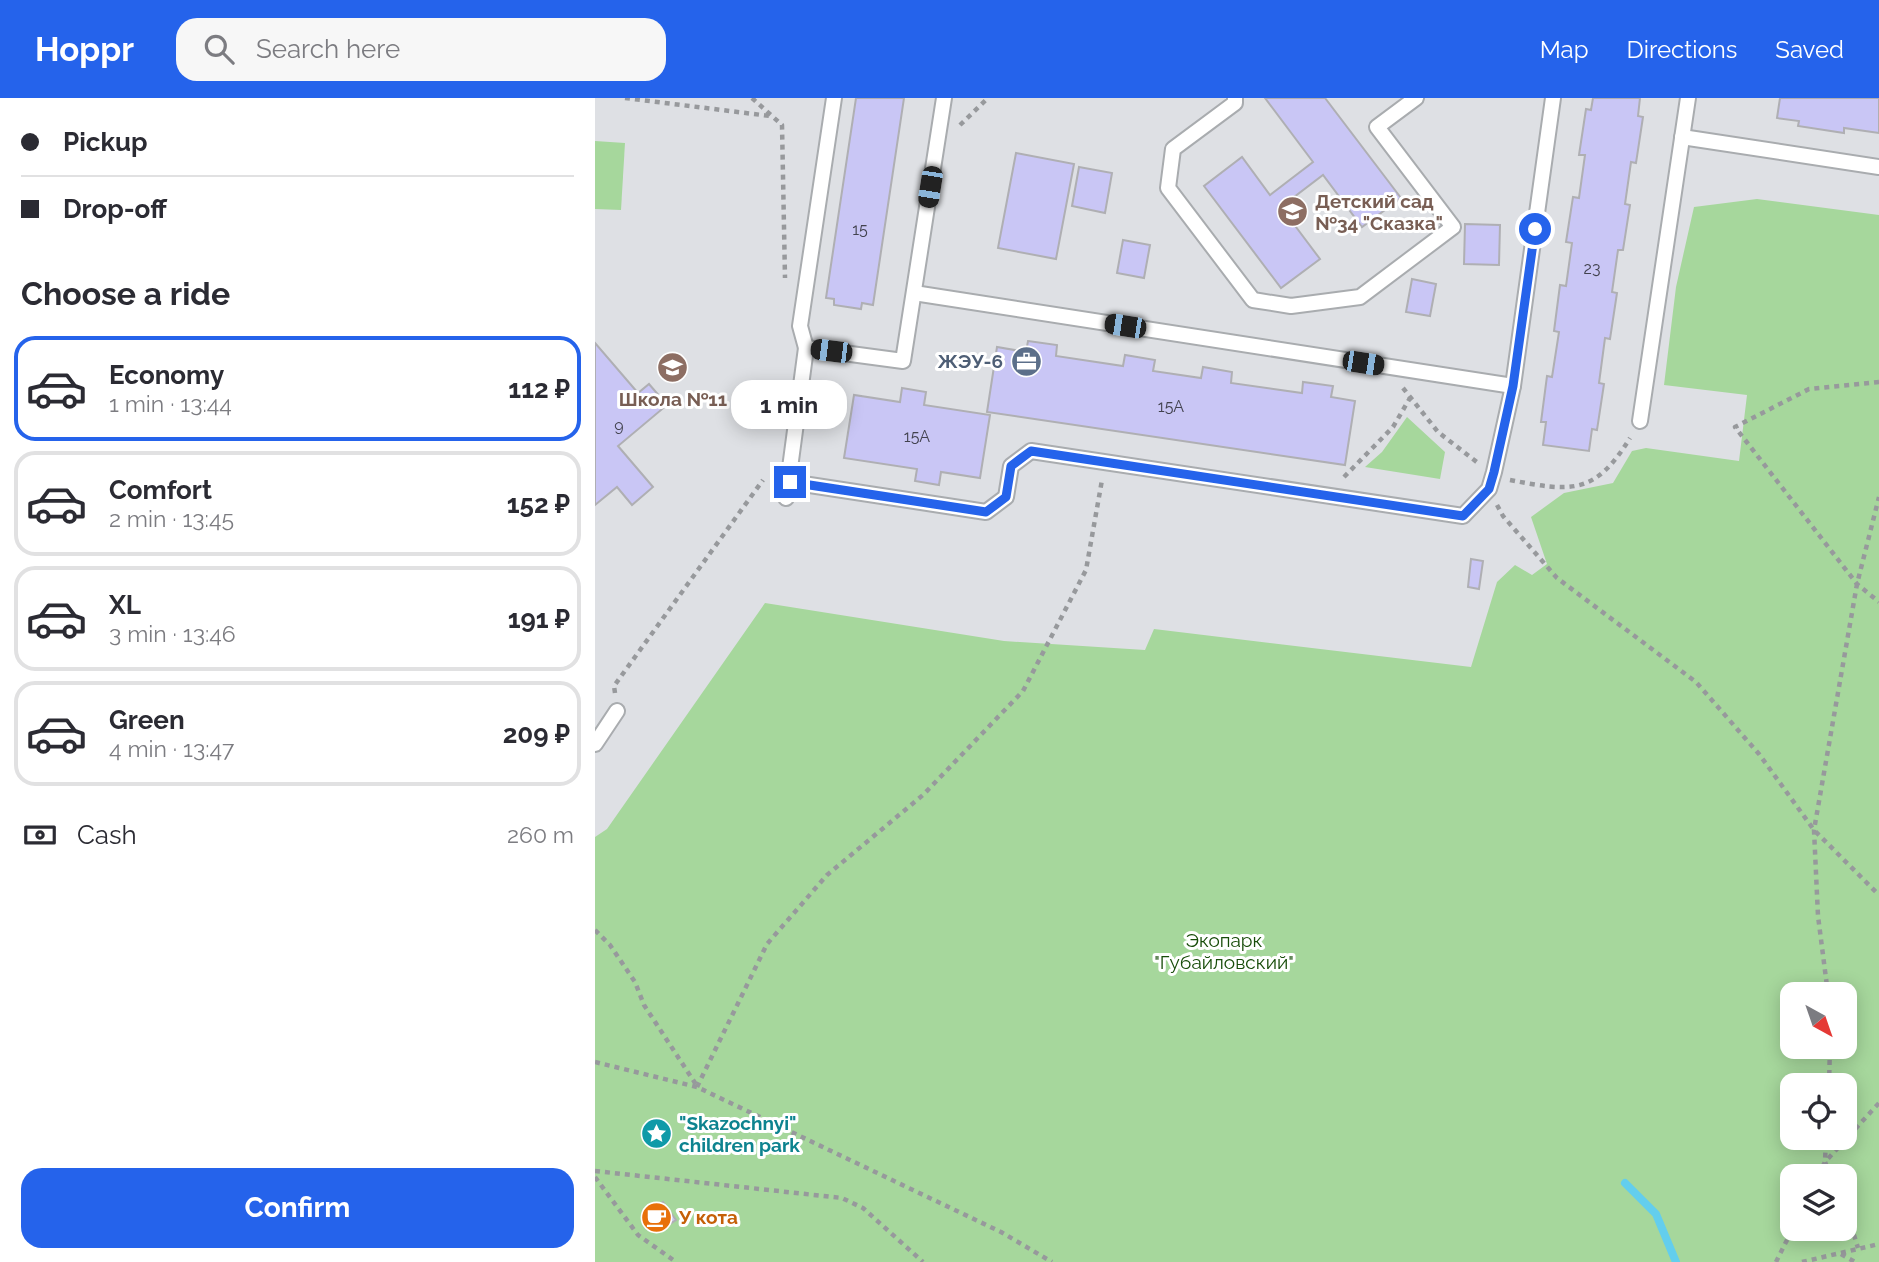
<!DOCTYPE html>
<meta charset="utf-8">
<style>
body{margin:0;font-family:Raleway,sans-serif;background:#f7f7f7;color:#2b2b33;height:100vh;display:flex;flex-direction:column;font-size:26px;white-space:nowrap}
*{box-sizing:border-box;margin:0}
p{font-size:23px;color:#7c7c81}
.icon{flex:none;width:38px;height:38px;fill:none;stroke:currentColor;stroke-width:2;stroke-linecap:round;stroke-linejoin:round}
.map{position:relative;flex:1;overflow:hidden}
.panel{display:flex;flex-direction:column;background:#fff;width:595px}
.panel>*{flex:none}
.guide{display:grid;align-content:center;height:154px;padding:0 21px;background:#fff}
.needle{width:46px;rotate:140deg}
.buttons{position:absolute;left:1185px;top:884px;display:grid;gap:14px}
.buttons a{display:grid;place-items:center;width:77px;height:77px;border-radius:14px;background:#fff;box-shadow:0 4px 18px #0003;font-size:35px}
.end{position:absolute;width:32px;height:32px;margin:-16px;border:9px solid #2563eb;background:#fff;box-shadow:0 0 0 4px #fff}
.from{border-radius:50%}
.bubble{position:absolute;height:49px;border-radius:21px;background:#fff;box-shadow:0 4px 18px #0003;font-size:23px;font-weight:700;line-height:49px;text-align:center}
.car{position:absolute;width:21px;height:42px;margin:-21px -10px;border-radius:9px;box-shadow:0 0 5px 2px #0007;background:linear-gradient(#222 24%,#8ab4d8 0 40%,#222 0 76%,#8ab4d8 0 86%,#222 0)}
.guide b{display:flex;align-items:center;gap:24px;height:66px;font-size:26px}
.guide b+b{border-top:2px solid #e1e1e2}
.guide i{width:18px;height:18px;background:#2b2b33}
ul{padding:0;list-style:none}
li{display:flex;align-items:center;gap:21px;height:105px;margin:0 14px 10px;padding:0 7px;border:4px solid #e1e1e2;border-radius:21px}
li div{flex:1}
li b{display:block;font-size:26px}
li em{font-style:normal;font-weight:700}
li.active{border-color:#2563eb}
li>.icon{width:63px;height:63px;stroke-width:1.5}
h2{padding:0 21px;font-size:32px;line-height:84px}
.pay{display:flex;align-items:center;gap:18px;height:77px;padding:0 21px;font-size:26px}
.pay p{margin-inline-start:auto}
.primary-button{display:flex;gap:14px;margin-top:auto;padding:14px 21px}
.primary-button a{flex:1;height:80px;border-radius:21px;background:#2563eb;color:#fff;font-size:28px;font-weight:700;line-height:80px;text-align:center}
header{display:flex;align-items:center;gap:42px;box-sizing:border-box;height:98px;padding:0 35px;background:#2563eb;color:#fff}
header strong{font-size:33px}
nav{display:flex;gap:38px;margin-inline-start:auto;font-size:24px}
.search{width:490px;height:63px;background:#f7f7f7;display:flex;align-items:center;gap:18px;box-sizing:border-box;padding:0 24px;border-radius:21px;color:#7c7c81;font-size:26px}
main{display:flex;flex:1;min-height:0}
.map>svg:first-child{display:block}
</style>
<header>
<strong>Hoppr</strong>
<div class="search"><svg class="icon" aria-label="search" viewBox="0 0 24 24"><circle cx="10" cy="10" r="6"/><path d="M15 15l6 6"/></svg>Search here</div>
<nav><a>Map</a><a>Directions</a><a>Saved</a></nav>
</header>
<main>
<section class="panel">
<div class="guide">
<b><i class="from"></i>Pickup</b>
<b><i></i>Drop-off</b>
</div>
<h2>Choose a ride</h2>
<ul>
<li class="active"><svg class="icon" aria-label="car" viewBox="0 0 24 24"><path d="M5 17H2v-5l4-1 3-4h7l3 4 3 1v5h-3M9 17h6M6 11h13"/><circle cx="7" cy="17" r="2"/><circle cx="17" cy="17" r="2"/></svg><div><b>Economy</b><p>1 min · 13:44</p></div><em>112 ₽</em></li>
<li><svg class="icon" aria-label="car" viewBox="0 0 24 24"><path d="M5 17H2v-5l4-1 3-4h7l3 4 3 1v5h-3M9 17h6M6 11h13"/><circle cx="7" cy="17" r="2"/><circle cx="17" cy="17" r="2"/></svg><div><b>Comfort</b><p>2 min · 13:45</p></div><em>152 ₽</em></li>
<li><svg class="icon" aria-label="car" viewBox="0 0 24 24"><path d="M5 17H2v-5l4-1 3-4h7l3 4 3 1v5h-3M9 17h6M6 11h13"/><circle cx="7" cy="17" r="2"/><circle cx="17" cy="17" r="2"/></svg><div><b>XL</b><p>3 min · 13:46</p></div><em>191 ₽</em></li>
<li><svg class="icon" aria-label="car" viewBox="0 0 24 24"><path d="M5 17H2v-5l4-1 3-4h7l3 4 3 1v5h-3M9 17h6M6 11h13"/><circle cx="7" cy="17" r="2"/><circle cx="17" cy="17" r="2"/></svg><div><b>Green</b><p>4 min · 13:47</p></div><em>209 ₽</em></li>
</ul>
<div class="pay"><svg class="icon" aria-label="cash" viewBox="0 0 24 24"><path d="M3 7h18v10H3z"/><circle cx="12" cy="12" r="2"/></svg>Cash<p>260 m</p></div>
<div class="primary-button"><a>Confirm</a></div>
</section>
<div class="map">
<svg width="1284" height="1164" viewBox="0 0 1284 1164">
<rect width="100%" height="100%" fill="#dee0e4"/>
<!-- green -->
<g fill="#a6d79c" fill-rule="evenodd">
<polygon points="0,43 30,45 26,112 0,111"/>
<path d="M1162 101 1284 117V1164H0V739L12 731 170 505 409 543 550 552 559 531 876 569 902 484 920 467 937 477 952 466 936 419 969 395 1018 385 1037 353 1051 350 1144 363 1152 297 1069 287 1081 189 1099 109ZM1197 896H1250V948H1197ZM1197 987H1250V1040H1197ZM1197 1078H1250V1130H1197Z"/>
<polygon points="812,319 850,354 845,381 770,369 787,354"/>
</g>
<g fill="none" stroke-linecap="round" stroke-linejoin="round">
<!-- stream -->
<polyline stroke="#63ceed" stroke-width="8" points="1030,1085 1061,1116 1081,1164"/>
</g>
<!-- building -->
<g fill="#c9c6f5" stroke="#afafb3" stroke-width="2">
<polygon points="261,0 309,0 278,207 267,205 266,211 239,207 239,201 231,200"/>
<polygon points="670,0 730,0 806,100 767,129 728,77 686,109 725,161 686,190 609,88 647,59 675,97 718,64"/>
<polygon points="998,0 1045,0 1043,18 1048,19 1041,65 1036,64 1030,106 1035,107 1028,152 1023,152 1017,194 1022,195 1015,241 1010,240 1004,285 1009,286 1002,332 997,331 994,353 948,347 951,324 946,324 952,278 957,279 964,234 959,233 965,187 971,188 977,145 971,144 978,99 984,100 990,57 984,57 991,11 996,12"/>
<polygon points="1185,0 1284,0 1284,35 1249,30 1249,35 1203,28 1204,23 1182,20"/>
<polygon points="421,55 479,66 461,161 403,150"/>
<polygon points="484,69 517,75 510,115 477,108"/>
<polygon points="870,126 905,127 904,167 869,166"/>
<polygon points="528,142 555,147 549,180 522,175"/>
<polygon points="817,181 841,186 835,218 811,214"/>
<polygon points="433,243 462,247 461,258 528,268 530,257 560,262 558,273 606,280 608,269 637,274 636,285 707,295 708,284 738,288 736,299 760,303 750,367 392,314 402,249 431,254"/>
<polygon points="0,245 43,295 54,286 72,307 23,348 58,389 37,407 22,389 0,407"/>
<polygon points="307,290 331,294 329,307 395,317 385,380 346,374 344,387 320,383 322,371 249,360 259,297 305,304"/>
<polygon points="876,461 888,463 884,491 873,489"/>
<polygon points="68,1104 81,1122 64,1133 52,1115"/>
</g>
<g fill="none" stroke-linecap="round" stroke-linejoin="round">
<defs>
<g id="service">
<polyline points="640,0 640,5 578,51 573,90 658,202 696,208 765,199 858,129 782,29 821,0"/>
<polyline points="1087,39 1284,69"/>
<polyline points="319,195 918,288"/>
<polyline points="211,250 205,228 239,0"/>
<polyline points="1045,323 1093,0"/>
<polyline points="195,384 391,414 411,399 416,368 436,353 868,418 894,391 899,374 918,288 958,0"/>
<polyline points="191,400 211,250 308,263 349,0"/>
<polyline points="0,646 22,613"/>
</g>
</defs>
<!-- service casing -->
<use href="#service" stroke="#a9acaf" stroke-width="18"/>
<!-- path -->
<g stroke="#97999c" stroke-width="4.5" stroke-dasharray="5 5" stroke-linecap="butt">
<polyline points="30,0 175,18"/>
<polyline points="157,0 187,27 190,180"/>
<polyline points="365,27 393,0"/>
<polyline points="1284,284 1214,291 1140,329 1262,486 1284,504"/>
<polyline points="808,290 843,334 883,365"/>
<polyline points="749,379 798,329 815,300"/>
<path d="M915 382C977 394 1000 397 1035 340"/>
<polyline points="902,407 908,418 962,480 1101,584 1164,656 1219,732 1284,797"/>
<polyline points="20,595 19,588 168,382"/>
<polyline points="0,832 15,847 40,884 49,907 102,988"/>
<polyline points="1233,896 1223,818 1219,732 1262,486 1284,399"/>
<polyline points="0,964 102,989 406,1134 457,1164"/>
<polyline points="1234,987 1235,948"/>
<polyline points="102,989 172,846 232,777 328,697 428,593 491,472 507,382"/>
<polyline points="0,1073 247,1100 268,1110 328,1164"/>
<polyline points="1223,1078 1230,1064 1231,1040"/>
<polyline points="1236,1078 1230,1064 1284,1005"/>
<polyline points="0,1079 43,1137 81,1164"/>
<polyline points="1250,1108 1263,1150"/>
<polyline points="1246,1156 1260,1164"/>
<polyline points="1181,1164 1198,1130"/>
<polyline points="1207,1164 1284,1146"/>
</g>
<!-- service -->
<use href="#service" stroke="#fff" stroke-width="14"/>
</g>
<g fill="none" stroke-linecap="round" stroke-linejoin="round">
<!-- route -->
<polyline stroke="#2563eb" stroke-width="9" points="195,384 391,414 411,399 416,368 436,353 868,418 894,391 899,374 918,288 940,131"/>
</g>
<!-- icons -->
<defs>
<symbol id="school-disc" viewBox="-11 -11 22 22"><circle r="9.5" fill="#8d6e63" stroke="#fff"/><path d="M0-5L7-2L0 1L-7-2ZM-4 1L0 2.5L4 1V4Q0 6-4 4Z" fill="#fff"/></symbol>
<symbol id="office-disc" viewBox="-11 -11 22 22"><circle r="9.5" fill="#5c6f8a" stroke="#fff"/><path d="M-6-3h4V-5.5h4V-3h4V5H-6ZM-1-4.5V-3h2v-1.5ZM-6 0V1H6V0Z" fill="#fff"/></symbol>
<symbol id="sight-disc" viewBox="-11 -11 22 22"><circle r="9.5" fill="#0f9aa8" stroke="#fff"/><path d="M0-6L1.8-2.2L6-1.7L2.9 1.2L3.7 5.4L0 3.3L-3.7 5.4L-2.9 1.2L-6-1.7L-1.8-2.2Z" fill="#fff"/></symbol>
<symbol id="cafe-disc" viewBox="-11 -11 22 22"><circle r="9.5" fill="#e8710a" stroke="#fff"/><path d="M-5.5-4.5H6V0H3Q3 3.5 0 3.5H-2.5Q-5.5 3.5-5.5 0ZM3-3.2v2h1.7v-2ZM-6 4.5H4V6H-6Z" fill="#fff"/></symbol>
</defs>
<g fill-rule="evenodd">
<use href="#school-disc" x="680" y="96" width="35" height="35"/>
<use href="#office-disc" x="414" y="246" width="35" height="35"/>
<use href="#school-disc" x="60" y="252" width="35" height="35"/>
<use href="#sight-disc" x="44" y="1018" width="35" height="35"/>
<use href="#cafe-disc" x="44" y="1102" width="35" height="35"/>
</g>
<g text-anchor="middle" stroke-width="6" stroke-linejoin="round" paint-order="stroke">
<!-- number labels -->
<g font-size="16" fill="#42424e">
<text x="265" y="137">15</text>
<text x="997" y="176">23</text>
<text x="576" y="314">15А</text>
<text x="24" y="333">9</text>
<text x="322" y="344">15А</text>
</g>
<!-- education labels -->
<g font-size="19" font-weight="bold" fill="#785e54" stroke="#fff" text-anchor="start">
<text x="720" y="110">Детский сад<tspan x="720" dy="22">№34 "Сказка"</tspan></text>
<text x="78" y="308" text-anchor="middle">Школа №11</text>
</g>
<!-- service labels -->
<g font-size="19" font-weight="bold" fill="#4e5e75" stroke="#fff" text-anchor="end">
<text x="408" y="270">ЖЭУ-6</text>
</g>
<!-- park labels -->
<g font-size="19" fill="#174c09" stroke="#fff">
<text x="629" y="849">Экопарк<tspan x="629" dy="22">"Губайловский"</tspan></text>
</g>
<!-- culture labels -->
<g font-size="19" font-weight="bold" fill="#0d838f" stroke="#fff" text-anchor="start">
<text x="84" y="1032">"Skazochnyi"<tspan x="84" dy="22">children park</tspan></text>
</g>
<!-- food labels -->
<g font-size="19" font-weight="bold" fill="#c56008" stroke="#fff" text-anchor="start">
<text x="84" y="1126">У кота</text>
</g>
</g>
</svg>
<div class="buttons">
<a><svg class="needle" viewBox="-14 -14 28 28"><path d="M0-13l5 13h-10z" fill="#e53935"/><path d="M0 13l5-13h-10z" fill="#7c7c81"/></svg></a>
<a><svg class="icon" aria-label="locate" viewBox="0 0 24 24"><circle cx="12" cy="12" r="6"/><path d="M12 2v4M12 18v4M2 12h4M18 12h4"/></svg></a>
<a><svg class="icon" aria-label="layers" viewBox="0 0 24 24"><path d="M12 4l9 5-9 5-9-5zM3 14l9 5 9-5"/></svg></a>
</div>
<i class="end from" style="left:940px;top:131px"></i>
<i class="end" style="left:195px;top:384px"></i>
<div class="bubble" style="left:136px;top:282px;width:116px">1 min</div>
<i class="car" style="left:335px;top:89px;rotate:189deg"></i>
<i class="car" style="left:530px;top:228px;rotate:279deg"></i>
<i class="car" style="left:236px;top:253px;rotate:277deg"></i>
<i class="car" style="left:768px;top:265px;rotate:99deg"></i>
</div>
</main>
